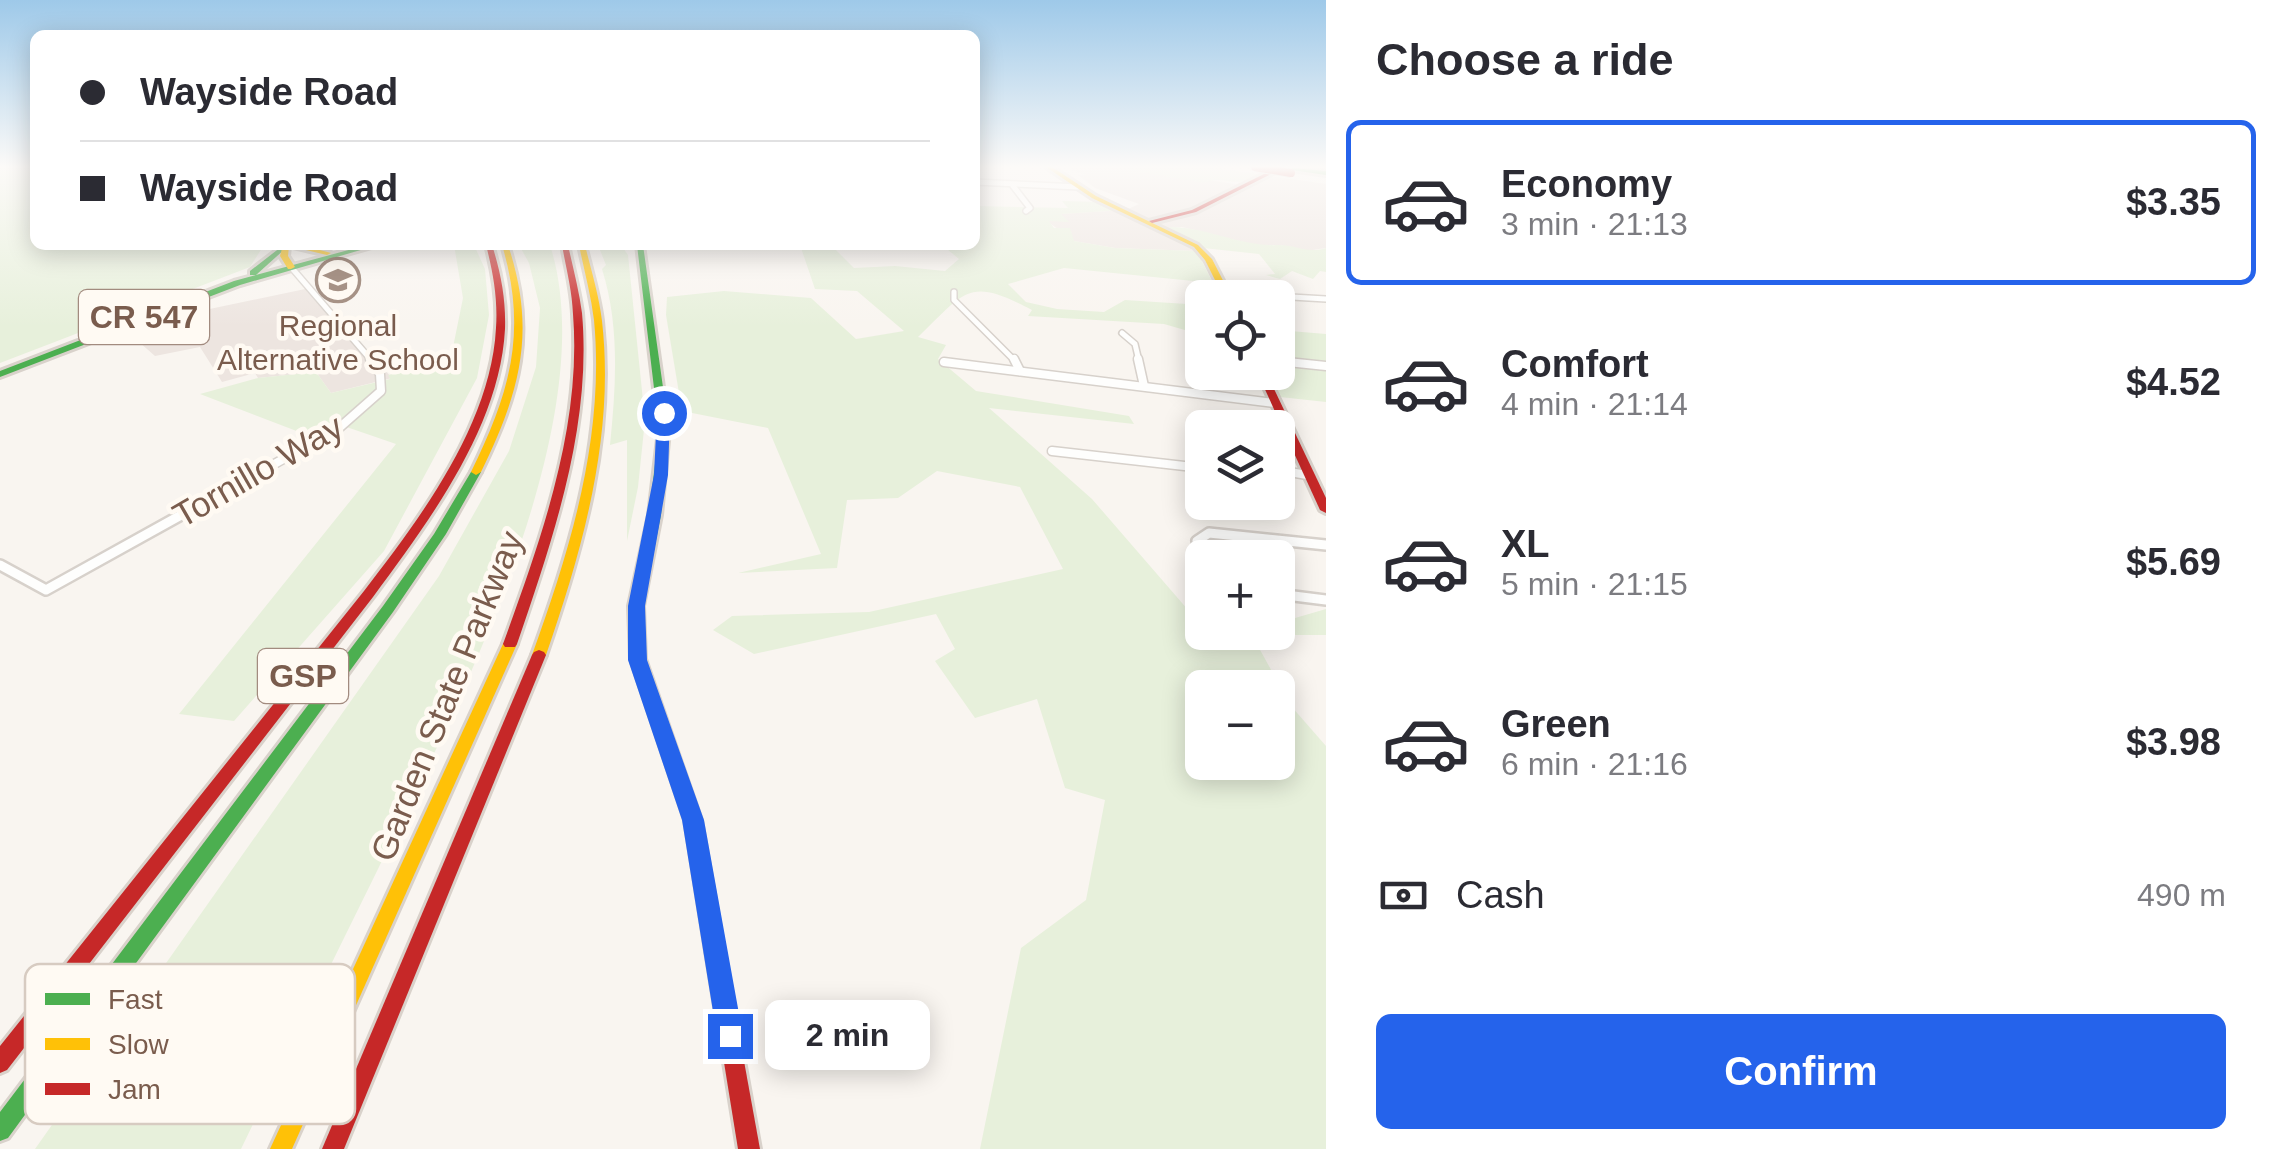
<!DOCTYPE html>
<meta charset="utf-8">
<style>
body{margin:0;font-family:Arial,sans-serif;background:#f2f2f3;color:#2b2b33;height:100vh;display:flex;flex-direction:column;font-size:38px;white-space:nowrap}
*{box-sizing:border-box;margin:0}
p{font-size:32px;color:#7c7c81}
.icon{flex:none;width:55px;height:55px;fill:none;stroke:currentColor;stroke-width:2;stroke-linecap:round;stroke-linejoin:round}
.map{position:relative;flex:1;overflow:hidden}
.sheet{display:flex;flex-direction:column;background:#fff;width:950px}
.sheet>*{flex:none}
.banner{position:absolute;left:30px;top:30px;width:950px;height:220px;border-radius:15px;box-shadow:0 5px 25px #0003;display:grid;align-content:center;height:220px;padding:0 50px;background:#fff}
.controls{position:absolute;left:1185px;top:280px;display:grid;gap:20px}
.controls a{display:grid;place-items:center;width:110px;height:110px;border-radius:15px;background:#fff;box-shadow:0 5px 25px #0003;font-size:50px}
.end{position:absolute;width:45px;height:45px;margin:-22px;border:12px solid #2563eb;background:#fff;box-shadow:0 0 0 5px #fff}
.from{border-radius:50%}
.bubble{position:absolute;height:70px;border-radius:15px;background:#fff;box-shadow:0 5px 25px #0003;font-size:32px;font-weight:700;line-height:70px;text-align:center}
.banner b{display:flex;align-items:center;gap:35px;height:95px;font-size:38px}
.banner b+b{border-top:2px solid #e1e1e2}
.banner i{width:25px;height:25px;background:#2b2b33}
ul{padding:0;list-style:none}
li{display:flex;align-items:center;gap:30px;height:165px;margin:0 20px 15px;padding:0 30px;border:5px solid transparent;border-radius:15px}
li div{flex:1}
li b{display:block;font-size:38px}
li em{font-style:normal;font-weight:700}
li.on{border-color:#2563eb}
li>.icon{width:90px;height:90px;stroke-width:1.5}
h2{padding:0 50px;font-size:45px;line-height:120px}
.pay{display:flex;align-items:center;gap:25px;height:110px;padding:0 50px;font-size:38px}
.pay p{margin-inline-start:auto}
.button{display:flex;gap:20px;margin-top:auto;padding:20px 50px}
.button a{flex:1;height:115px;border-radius:15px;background:#2563eb;color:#fff;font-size:40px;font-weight:700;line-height:115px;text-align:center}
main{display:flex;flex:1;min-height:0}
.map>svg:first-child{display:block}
</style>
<main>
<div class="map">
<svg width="1326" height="1149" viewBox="0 0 1326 1149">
<rect width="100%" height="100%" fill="#f9f5f0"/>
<!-- industrial -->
<g fill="#ede5e0">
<polygon points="1074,167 1113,167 1242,185 1263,175 1326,184 1326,248 1306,251 1280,245 1255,245 1182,227 1171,228 1197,251 1115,248 1074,241 1047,221 1059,214 1126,210 1139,204 1095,188 1078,175 1086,175 1069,169"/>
<polygon points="310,288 392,378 331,393 316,372 258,378 255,373 222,382 200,347 155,356 131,335 154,325 185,324 181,315"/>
</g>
<!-- green -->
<g fill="#e7f0db" fill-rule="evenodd">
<polygon points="0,167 35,167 35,245 264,245 250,267 0,363"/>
<path d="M1113 167H1209L1263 175C1233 190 1225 174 1204 183Z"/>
<path d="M1062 201 1103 202 1123 210 1061 214 1069 222 1049 221 1054 228H1070L1074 241 1115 248 1197 251 1213 283 1064 268 1008 284 1026 302 1057 309 1104 312 1125 300 1202 305V335L1164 324 1028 316 1032 310C968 276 966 291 918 337L946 345 938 359 976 391 1129 416 1134 424 989 408 1092 499 1189 611 1202 613V632H1278V623L1326 609V635H1277L1259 648 1291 706 1326 746V1149H980L1021 948 1086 900 1105 800 1065 788 1037 699 975 718 935 661 955 649 936 614 754 654 713 630 732 616 869 612 1063 569 1020 487 937 471 898 498 847 500 837 568 738 573 821 554 768 428 682 411 666 315 667 297 724 291 811 298 856 339 904 331 857 291 815 289 800 245H831L854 268 895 266 945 271 959 259 942 245H975V229L980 228 975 224V206L1068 208ZM1202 688H1278V762H1202Z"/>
<path d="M1169 227C1207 227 1242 247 1279 245 1296 245 1308 254 1326 248V272L1320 271 1313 279 1292 271 1280 279 1266 275 1275 274 1259 254 1194 247Z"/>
<polygon points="454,245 474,245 485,269 489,315 477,378 384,551 234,721 179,714 396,444 332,422 307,435 200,394 258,378 316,372 331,393 390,379 388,375 450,362 463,298"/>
<path d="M519 245H550C606 420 455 711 378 869 332 962 286 1056 241 1149H35L439 576 509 451 536 367 540 308 529 263Z"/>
<path d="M598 245H621L628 255 645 420 638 487 627 541V440L610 445C616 386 620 326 602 269L606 265Z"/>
<polygon points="1278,330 1326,334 1326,402 1271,396 1261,373 1278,372"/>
</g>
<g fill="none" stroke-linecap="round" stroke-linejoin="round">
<defs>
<g id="street-far2">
<polyline points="975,182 1078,187"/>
<polyline points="1013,186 1030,208 1026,211"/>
<polyline points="291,267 372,361"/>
<polyline points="954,292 954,300 1015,361"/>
<polyline points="1226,293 1326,299"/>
<polyline points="1122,333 1135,344 1139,361"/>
</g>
<g id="street-far1">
<polyline points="1014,359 1020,371"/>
<polyline points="1138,359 1144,386"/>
<polyline points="1278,361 1326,366"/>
<polyline points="944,362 1274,403"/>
<polyline points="1052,451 1202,468"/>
<polyline points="1278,470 1307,475"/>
<polyline points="215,497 339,428 381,391 380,374 370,359"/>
</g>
<g id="street">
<polyline points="1203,558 1197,541 1209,533 1326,545"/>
<polyline points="0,565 46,590 219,494"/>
<polyline points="1278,594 1326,600"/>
</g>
<g id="fast">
<polygon points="1282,167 1326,171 1326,175 1285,169"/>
<polygon points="367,245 378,245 240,285 0,377 0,371 234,281"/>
<polygon points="637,245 643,245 669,430 661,515 643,606 645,659 701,820 724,951 722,957 715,960 708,957 706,951 685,820 631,659 629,606 649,515 659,430"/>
<polygon points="281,247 286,248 256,275 250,275 250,271"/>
<polygon points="476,469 481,472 446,534 393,612 8,1138 0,1141 0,1112 383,606 434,534 471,472"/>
</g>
<g id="slow">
<polygon points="1046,167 1052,167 1096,196 1198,245 1212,259 1232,298 1224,298 1205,260 1194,247 1092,198"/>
<polygon points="283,245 301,245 331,253 327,255 289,246 288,256 295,267 291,269 288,269 280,256"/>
<path d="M502 245H508C537 332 520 392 481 472L476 475 471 472C510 393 528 332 502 245Z"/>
<path d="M579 245H585C591 270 599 295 602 321 615 435 583 548 546 655L544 658H534L532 655C571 548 605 435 594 320 591 295 584 270 579 245Z"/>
<polygon points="510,639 515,641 517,644 292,1149 270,1149 503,644 505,641"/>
</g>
<g id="jam">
<polygon points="1278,167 1285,167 1196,212 1152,223 1149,221 1192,210"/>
<path d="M486 245H492C501 273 506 300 505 329 500 427 429 521 373 597L7 1070 0 1073V1046L364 591C421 517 491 424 496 328 498 299 493 272 486 245Z"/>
<path d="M562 245H568C573 268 579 290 582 313 592 426 553 539 517 644L515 647H505L503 644C541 539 582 427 573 314 572 290 566 268 562 245Z"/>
<polygon points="1257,372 1266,372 1326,498 1326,513 1320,510"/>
<polygon points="539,650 544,652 546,655 344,1149 322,1149 532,655 534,652"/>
<polygon points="715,942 722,945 724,951 760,1149 738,1149 706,951 708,945"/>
</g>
</defs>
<!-- street-far2 casing -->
<use href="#street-far2" stroke="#d7d1cb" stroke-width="8"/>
<!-- street-far1 casing -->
<use href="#street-far1" stroke="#d7d1cb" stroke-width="11"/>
<!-- street casing -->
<use href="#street" stroke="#d7d1cb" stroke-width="14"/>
<!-- fast casing -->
<use href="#fast" stroke="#d9d2cb" stroke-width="6"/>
<!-- slow casing -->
<use href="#slow" stroke="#d9d2cb" stroke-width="6"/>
<!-- jam casing -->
<use href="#jam" stroke="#d9d2cb" stroke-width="6"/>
<!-- street-far2 -->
<use href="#street-far2" stroke="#fefefd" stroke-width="5"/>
<!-- street-far1 -->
<use href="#street-far1" stroke="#fefefd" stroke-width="8"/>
<!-- street -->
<use href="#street" stroke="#fefefd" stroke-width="9"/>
<!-- fast -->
<use href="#fast" fill="#4caf50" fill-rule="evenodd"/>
<!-- slow -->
<use href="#slow" fill="#ffc107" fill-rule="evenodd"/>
<!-- jam -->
<use href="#jam" fill="#c62828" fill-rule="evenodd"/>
<defs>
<polyline id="jam-bridge" points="1255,167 1291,173"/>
</defs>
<!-- jam-bridge casing -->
<use href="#jam-bridge" stroke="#dad1cc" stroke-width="10" stroke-linecap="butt"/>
<!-- jam-bridge -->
<use href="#jam-bridge" stroke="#c62828" stroke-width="8"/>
</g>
<!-- sky -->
<linearGradient id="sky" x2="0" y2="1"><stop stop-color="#9ec9e9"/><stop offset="0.51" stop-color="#fcfaf8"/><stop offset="1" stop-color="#fcfaf8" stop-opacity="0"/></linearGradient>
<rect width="1326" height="327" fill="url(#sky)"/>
<!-- route -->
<polygon fill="#2563eb" points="664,409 670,413 668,475 645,606 647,660 704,820 743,1036 739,1046 730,1049 721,1046 717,1036 682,820 628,660 628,606 654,475 657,413"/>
<!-- icons -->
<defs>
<symbol id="school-ring" viewBox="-11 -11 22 22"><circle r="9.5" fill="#fffaf3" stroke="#a69286" stroke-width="1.5"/><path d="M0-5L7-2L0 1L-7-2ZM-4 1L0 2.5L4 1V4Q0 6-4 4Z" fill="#a69286"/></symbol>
</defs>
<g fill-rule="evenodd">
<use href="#school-ring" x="313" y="255" width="50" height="50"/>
</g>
<g text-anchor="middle" stroke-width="9" stroke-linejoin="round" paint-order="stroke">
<!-- far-poi labels -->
<g font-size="30" fill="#7a5c4d" stroke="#fffaf3">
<text x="338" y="336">Regional<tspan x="338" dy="34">Alternative School</tspan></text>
</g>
<!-- shield labels -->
<g fill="#fffaf3" stroke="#a28b7f" stroke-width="2.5">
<rect x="79" y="290" width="130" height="54" rx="8"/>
<rect x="258" y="649" width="90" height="54" rx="8"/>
</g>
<g font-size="32" font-weight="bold" fill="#7a5c4d">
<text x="144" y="328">CR 547</text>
<text x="303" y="687">GSP</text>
</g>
<!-- street labels -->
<g font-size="35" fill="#7a5c4d" stroke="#fffaf3">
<text transform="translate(258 471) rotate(-30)" y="12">Tornillo Way</text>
<text transform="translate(447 696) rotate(-68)" y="12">Garden State Parkway</text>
</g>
</g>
<!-- legend -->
<rect x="25" y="964" width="330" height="160" rx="15" fill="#fffaf3" stroke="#d7cbc1" stroke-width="2.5"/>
<rect x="45" y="993" width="45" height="12" fill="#4caf50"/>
<rect x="45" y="1038" width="45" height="12" fill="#ffc107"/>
<rect x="45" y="1083" width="45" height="12" fill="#c62828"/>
<g font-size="28" fill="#7a5c4d">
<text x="108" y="1009">Fast</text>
<text x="108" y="1054">Slow</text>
<text x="108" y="1099">Jam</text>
</g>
</svg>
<div class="controls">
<a><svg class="icon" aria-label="locate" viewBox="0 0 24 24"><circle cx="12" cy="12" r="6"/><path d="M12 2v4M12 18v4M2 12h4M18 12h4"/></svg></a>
<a><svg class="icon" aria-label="layers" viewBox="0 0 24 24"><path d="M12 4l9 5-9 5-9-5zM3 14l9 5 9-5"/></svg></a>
<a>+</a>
<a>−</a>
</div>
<i class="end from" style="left:664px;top:413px"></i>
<i class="end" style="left:730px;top:1036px"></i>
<div class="bubble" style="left:765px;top:1000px;width:165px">2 min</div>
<div class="banner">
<b><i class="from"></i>Wayside Road</b>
<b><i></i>Wayside Road</b>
</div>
</div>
<section class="sheet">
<h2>Choose a ride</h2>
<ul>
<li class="on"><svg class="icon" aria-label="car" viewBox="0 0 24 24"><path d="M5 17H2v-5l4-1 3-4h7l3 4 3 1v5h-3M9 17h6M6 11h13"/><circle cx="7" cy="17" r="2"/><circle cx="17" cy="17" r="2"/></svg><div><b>Economy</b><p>3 min · 21:13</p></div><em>$3.35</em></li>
<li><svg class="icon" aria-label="car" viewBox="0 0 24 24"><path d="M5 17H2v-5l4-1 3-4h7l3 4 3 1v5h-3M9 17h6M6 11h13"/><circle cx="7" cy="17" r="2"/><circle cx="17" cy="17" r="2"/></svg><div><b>Comfort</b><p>4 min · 21:14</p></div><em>$4.52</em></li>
<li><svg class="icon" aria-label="car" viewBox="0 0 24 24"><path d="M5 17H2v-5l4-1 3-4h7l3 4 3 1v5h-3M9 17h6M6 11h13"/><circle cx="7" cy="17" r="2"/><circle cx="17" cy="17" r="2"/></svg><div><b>XL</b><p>5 min · 21:15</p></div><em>$5.69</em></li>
<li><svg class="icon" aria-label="car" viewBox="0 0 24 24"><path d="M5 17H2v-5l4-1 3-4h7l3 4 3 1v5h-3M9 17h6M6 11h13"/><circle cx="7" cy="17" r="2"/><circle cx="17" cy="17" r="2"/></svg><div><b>Green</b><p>6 min · 21:16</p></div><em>$3.98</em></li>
</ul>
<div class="pay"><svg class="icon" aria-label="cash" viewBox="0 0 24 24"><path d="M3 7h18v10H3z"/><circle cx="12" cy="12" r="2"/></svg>Cash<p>490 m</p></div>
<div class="button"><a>Confirm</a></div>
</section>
</main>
